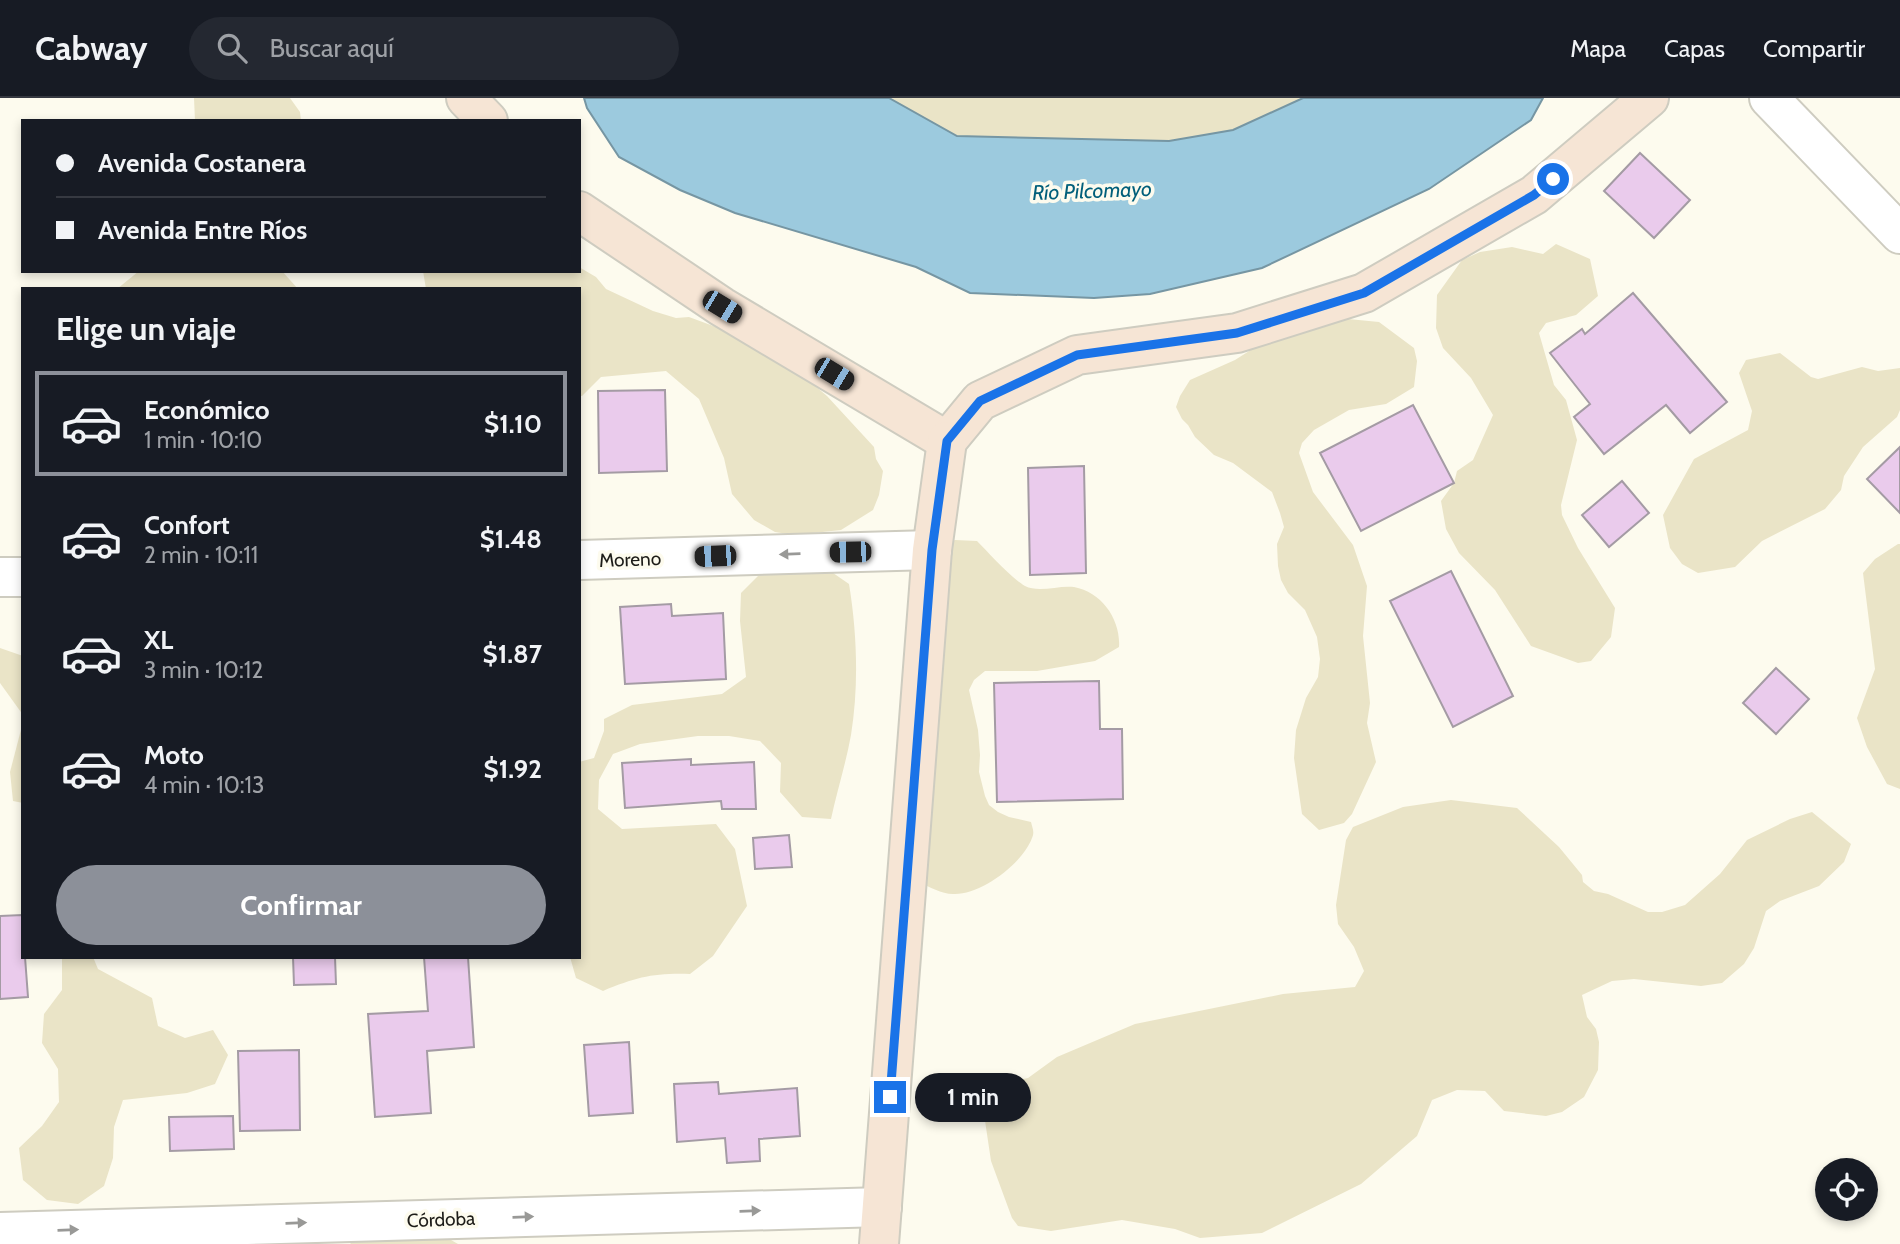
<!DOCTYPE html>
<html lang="es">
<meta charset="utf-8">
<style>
body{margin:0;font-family:Cabin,sans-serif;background:#242831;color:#f1f3f6;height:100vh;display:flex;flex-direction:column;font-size:26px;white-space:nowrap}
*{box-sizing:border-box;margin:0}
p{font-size:23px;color:#9ea1a6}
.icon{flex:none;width:38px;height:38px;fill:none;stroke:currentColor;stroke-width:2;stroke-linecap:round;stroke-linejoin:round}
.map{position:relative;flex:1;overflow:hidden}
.details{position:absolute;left:21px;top:189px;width:560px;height:672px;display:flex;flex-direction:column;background:#171b24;border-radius:0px;box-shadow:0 4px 10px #0003}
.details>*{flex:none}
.guide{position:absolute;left:21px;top:21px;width:560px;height:154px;border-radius:0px;box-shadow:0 4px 10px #0003;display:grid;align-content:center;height:154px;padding:0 35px;background:#171b24}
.tools{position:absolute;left:1815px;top:1060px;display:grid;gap:14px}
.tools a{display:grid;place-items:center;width:63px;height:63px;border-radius:50%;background:#171b24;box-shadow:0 4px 10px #0003;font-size:35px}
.end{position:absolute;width:32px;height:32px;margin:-16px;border:9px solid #1a73e8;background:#fff;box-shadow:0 0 0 4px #fff}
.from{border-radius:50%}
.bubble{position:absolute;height:49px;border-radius:24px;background:#171b24;box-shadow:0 4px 10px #0003;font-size:23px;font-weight:700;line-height:49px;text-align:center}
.car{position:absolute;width:21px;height:42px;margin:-21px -10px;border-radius:9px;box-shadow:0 0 5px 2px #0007;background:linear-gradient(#222 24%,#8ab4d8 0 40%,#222 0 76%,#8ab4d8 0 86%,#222 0)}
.guide b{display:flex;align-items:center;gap:24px;height:66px;font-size:26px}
.guide b+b{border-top:2px solid #363941}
.guide i{width:18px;height:18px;background:#f1f3f6}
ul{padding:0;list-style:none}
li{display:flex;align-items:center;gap:21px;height:105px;margin:0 14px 10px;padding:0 21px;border:4px solid transparent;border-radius:0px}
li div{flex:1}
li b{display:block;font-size:26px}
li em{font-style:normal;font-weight:700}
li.current{border-color:#8c9099}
li>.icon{width:63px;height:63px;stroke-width:1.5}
h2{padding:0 35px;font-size:32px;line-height:84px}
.action{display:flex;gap:14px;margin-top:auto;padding:14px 35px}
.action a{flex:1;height:80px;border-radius:42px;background:#8c9099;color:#fff;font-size:28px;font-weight:700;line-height:80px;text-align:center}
header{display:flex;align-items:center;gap:42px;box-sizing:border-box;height:98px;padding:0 35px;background:#171b24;border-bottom:2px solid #363941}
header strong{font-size:33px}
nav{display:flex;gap:38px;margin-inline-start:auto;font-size:24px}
.search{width:490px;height:63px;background:#242831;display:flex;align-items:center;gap:18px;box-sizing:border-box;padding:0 24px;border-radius:38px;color:#9ea1a6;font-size:26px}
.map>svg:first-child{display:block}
</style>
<header>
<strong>Cabway</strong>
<div class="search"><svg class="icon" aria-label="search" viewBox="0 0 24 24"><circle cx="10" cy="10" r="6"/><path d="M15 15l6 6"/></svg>Buscar aquí</div>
<nav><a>Mapa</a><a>Capas</a><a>Compartir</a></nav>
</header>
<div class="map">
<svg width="1900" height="1146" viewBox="0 0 1900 1146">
<rect width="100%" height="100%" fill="#fdfbee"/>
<!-- green -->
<g fill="#eae4c7">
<polygon points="194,0 290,0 300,14 301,23 195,23"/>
<polygon points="889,0 1303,0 1233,32 1169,43 957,38"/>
<polygon points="1556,146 1590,161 1598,198 1576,217 1546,225 1539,235 1554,287 1566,302 1577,342 1561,407 1562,417 1578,450 1615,510 1611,539 1591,563 1578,565 1531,548 1495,492 1459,455 1446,431 1441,403 1454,385 1457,373 1473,362 1493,317 1471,280 1443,250 1436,230 1437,197 1462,162 1480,154 1512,149 1543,156"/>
<polygon points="579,169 596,179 606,191 653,213 676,220 689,219 743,239 795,271 827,298 874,349 876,361 883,373 879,397 873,412 841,432 794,437 775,434 754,422 732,396 724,360 699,301 666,273 601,279 582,298 579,298 579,191 426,191 423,173 579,173"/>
<polygon points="139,173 282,173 298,191 117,191"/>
<polygon points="1338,220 1379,224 1414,250 1417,263 1414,289 1386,306 1349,312 1314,332 1302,345 1299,355 1313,394 1353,447 1367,488 1363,538 1370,605 1367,625 1376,664 1352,716 1344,725 1319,732 1302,716 1294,660 1296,632 1306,600 1318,579 1320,561 1317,539 1305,512 1288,495 1281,482 1278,468 1277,446 1284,429 1280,415 1272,394 1233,365 1214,357 1195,339 1188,327 1182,321 1176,309 1180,298 1190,282 1235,262 1276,236"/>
<polygon points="1780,255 1811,279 1818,281 1862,269 1878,273 1900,270 1900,312 1897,319 1863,349 1844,378 1841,392 1825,411 1762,443 1735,469 1698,475 1682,466 1670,450 1663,417 1694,361 1748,332 1752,313 1739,275 1746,262"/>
<path d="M955 442 977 443C989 455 1011 480 1025 488 1039 495 1059 487 1074 489 1102 494 1121 522 1119 549L1095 563 1037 573H985L974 582 969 592 978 632 980 657 979 674 985 698 989 707 998 714 1009 719 1031 724C1032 729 1035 734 1032 740 1023 765 982 796 955 796 943 797 930 789 919 784L907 518 913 502 945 445Z"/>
<polygon points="1898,446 1900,446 1900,691 1887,686 1867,649 1857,620 1875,571 1863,475 1875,461"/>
<path d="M823 468 849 486C857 535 859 587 851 637 846 665 837 693 831 721L802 719 780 694 781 665 760 643 729 638H698L640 646 613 656 599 682 598 711 622 731 716 726 735 751 747 808 713 858 690 876C653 875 637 879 603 893L576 880 570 859H579V664L594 660 604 633V621L632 607 722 596 746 579 740 523 741 495 763 473Z"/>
<polygon points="0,550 23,558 23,617 0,585"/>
<polygon points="23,624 23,705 13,703 10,674"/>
<polygon points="1451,702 1517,710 1559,749 1582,777 1583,784 1594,793 1608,796 1648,814 1662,814 1685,807 1720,776 1747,742 1790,721 1812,714 1851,746 1844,764 1819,788 1780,803 1766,813 1754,850 1744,866 1722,885 1701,888 1634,881 1612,883 1582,897 1587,919 1596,931 1599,944 1598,972 1584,999 1562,1014 1546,1018 1504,1013 1485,993 1457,992 1432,1002 1417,1038 1361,1086 1262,1135 1200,1140 1175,1131 1122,1122 1051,1133 1018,1128 1012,1120 991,1063 984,1016 1000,986 1028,980 1057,959 1135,926 1283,896 1355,889 1364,873 1354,849 1338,826 1336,807 1346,742 1353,729 1403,709"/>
<polygon points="62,859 93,859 98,871 152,900 158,928 185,940 213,932 228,957 215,986 187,995 123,1002 114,1029 113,1060 104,1088 78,1106 47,1102 23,1082 19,1050 42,1028 59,1004 58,971 42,945 44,916 62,892"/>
<polygon points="390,1134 420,1142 451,1142 458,1146 350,1146 359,1137"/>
</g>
<!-- water -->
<polygon fill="#9ccade" stroke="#7696a3" stroke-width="2" points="584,0 889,0 957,38 1169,43 1233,32 1303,0 1543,0 1531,22 1429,91 1262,170 1150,196 1094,200 970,195 916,169 735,115 680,92 619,59 587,10"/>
<!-- building -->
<g fill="#eacbec" stroke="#a49ba4" stroke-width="2">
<polygon points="1640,55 1690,102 1654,140 1604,93"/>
<polygon points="1633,195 1727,304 1690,335 1666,307 1604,356 1574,319 1590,306 1550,255 1582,231 1585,236"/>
<polygon points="665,292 667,373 599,375 598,293"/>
<polygon points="1413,307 1454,385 1361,433 1320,355"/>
<polygon points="1900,349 1900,415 1867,381"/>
<polygon points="1084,368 1086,475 1030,477 1028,370"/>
<polygon points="1622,383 1649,415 1609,449 1582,417"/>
<polygon points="1451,473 1513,598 1453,629 1390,503"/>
<polygon points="671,506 672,518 723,515 726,581 625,586 620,509"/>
<polygon points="1776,570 1809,601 1776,636 1743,605"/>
<polygon points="1099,583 1100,631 1122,631 1123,701 997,704 994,585"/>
<polygon points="691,661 691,667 754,664 756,711 722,711 721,703 625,710 622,665"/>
<polygon points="789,737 792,769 755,771 753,740"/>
<polygon points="22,817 23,859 25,859 28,899 0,901 0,818"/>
<polygon points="293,859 335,859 336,886 294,887"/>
<polygon points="424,859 468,859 474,949 427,953 431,1015 375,1019 368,916 428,913"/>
<polygon points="629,944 633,1015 589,1018 584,947"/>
<polygon points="299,952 300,1032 240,1033 238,953"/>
<polygon points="718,984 719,996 797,990 800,1038 759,1041 760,1063 727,1065 725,1040 677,1044 674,986"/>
<polygon points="233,1018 234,1051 170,1053 169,1019"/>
</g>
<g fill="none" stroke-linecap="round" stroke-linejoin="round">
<defs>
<g id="street">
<polyline points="1769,0 1900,136"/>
<polyline points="579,462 932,452"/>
<polyline points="0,479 23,479"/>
<polyline points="0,1134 882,1109"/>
</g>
<g id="secondary">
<polyline points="466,0 488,23"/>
<polyline points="579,113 722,209 947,343"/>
<polyline points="947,343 980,303 1077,257 1237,235 1364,195 1534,97 1649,0"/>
<polyline points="879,1146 932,452 947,343"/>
</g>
</defs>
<!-- street casing -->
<use href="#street" stroke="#ceccc0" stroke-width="42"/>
<!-- secondary casing -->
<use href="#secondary" stroke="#ceccc0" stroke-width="42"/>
<!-- street -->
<use href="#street" stroke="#fff" stroke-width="38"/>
<!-- secondary -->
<use href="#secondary" stroke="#f6e5d5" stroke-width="38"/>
</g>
<!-- one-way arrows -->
<defs><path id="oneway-solid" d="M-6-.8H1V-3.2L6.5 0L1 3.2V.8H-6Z" transform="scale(1.75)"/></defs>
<g fill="#999997">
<use href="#oneway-solid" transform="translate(790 456) rotate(178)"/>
<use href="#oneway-solid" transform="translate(750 1113) rotate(-2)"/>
<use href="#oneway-solid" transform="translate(523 1119) rotate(-2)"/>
<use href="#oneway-solid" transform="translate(296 1125) rotate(-2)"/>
<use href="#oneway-solid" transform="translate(68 1132) rotate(-2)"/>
</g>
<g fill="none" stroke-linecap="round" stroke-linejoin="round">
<!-- route -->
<polyline stroke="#1a73e8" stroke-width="9" points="890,999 932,452 947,343 980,303 1077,257 1237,235 1364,195 1534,97 1553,81"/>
</g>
<g text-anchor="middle" stroke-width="7" stroke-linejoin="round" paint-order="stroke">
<!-- street labels -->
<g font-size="19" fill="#1d1c18" stroke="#fdfbee">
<text transform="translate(630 461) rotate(-2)" y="7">Moreno</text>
<text transform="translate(441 1121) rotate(-2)" y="7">Córdoba</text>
</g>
<!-- water labels -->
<g font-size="21" font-style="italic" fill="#015f7a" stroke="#fdfbee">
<text transform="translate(1092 93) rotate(-2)" y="7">Río Pilcomayo</text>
</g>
</g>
</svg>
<div class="tools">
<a><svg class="icon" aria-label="locate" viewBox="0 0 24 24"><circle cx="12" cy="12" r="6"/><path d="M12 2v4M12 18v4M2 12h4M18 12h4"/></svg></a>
</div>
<i class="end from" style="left:1553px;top:81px"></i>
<i class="end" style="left:890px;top:999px"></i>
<div class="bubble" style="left:915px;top:975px;width:116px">1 min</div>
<i class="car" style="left:722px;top:209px;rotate:121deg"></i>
<i class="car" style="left:834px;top:276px;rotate:121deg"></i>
<i class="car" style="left:850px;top:454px;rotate:269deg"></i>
<i class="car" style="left:715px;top:458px;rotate:268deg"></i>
<div class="guide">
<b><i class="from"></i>Avenida Costanera</b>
<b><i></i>Avenida Entre Ríos</b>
</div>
<section class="details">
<h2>Elige un viaje</h2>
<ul>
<li class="current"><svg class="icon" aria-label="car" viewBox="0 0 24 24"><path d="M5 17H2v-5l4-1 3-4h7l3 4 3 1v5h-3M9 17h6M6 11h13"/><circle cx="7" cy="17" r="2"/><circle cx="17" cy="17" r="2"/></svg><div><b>Económico</b><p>1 min · 10:10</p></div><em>$1.10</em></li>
<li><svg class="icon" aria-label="car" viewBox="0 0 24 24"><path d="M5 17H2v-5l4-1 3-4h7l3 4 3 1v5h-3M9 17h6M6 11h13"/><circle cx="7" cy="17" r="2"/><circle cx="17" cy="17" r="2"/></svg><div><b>Confort</b><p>2 min · 10:11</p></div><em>$1.48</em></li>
<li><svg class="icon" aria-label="car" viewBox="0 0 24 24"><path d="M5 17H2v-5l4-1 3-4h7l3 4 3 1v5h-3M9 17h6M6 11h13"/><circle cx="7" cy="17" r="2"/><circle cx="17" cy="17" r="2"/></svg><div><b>XL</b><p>3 min · 10:12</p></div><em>$1.87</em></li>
<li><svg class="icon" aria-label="car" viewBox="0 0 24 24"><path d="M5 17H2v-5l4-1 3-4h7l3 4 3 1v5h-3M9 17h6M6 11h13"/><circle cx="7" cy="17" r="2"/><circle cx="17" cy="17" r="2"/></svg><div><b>Moto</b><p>4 min · 10:13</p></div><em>$1.92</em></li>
</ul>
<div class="action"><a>Confirmar</a></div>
</section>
</div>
